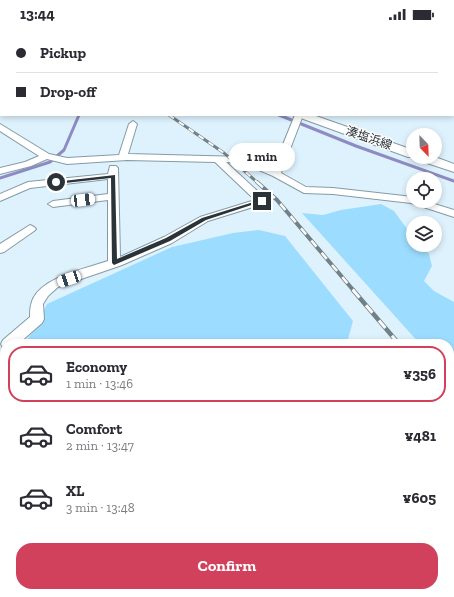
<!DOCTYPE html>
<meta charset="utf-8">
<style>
body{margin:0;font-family:"Zilla Slab","Noto Sans JP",serif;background:#f7f7f7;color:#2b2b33;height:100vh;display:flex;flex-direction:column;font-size:15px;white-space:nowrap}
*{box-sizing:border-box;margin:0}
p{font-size:13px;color:#7c7c81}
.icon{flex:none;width:22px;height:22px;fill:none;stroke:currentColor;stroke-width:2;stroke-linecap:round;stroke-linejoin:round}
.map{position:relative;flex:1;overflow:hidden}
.side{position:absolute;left:0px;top:311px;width:454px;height:258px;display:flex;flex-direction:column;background:#fff;border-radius:16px 16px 0 0;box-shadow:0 2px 6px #0003}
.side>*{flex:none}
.hud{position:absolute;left:0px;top:0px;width:454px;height:88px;box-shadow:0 2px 6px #0003;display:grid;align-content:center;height:88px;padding:0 16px;background:#fff}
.needle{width:26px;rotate:157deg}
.controls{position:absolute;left:406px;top:100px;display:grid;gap:8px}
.controls a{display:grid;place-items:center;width:36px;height:36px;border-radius:50%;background:#fff;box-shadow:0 2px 6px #0003;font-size:20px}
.end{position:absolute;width:18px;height:18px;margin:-9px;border:5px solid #293338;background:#fff;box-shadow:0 0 0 2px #fff}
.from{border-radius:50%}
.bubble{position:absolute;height:28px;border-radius:14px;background:#fff;box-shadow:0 2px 6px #0003;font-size:13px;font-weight:700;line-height:28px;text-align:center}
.car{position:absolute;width:12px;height:24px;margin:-12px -6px;border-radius:5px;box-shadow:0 0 3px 1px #0007;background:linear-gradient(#fff 24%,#345 0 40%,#fff 0 76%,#345 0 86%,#fff 0)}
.hud b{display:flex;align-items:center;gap:14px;height:38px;font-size:15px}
.hud b+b{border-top:1px solid #e1e1e2}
.hud i{width:10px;height:10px;background:#2b2b33}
ul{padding:7px 0 0;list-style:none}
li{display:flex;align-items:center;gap:12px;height:56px;margin:0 8px 6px;padding:0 8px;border:2px solid transparent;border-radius:16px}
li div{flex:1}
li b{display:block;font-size:15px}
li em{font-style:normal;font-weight:700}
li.selected{border-color:#d1415c}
li>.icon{width:36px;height:36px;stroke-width:1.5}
.primary-button{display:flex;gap:8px;margin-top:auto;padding:8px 16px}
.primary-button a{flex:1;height:46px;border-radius:16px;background:#d1415c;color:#fff;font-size:16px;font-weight:700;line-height:46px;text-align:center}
.status{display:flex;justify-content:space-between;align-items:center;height:28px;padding:0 20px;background:#fff;direction:ltr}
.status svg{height:11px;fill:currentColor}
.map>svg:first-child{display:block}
</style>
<div class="status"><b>13:44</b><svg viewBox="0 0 49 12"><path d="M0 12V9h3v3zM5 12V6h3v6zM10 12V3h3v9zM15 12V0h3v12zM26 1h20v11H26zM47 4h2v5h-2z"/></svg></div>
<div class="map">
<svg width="454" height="569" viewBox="0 0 454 569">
<rect width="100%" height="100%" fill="#def2fd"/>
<!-- green -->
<g fill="#9cddff">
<polygon points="381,176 394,183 413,209 413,217 421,217 429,226 432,238 424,253 434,263 454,274 454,354 449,348 449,316 420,316 302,185 323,187 341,182"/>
<polygon points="259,202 285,208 353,293 348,311 344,316 243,316 241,313 227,316 23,316 33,304 47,276 172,219 233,205"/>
<polygon points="5,332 5,510 0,509 0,335"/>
</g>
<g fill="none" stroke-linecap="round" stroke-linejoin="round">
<!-- stream -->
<g stroke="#8e8bc2" stroke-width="3">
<polyline points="279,87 356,118 454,153"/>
<polyline points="0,150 50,134 64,122 79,87"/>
</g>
<defs>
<g id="minor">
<rect x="189" y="0" width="6" height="1"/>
<polygon points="229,0 235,0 236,1 230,1"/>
<polygon points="328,0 336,0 337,1 329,1"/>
<rect x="453" y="10" width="1" height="4"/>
<rect x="453" y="26" width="1" height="5"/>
<rect x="453" y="39" width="1" height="4"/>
<path d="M295 87H303L281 145 306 159 333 160 413 169V173H425L454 182V189L411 175 333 166 304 165 273 148 242 135 226 134 266 171 267 173 266 175 208 193 172 215 122 237 58 259 48 268 43 276 44 291 42 295 18 316H5V320H3L1 316 3 312 30 289C30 285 30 281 31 277 36 250 85 241 108 233V172L53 179 48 176 53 173 108 166V151L30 160 0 173V166L28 154 108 146 110 138H116L118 140 120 229 164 209 200 189 255 172 215 134 127 132 67 136 47 131 31 138 0 146V140L25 134 39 128 0 103V96L49 126 67 130 119 127 129 96 133 93 137 96 128 126 244 129 273 141Z"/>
<polygon points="30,197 34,199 36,201 34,203 4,224 0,225 0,216"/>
<polygon points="449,420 454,422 454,454 449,456"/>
<polygon points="216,564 236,564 238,569 218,569"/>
<polygon points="376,564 397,564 399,569 378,569"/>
</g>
<polyline id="tertiary" points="372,1 373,0"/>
<g id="secondary">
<rect x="48" y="0" width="10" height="1"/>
<rect x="63" y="0" width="11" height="1"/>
<polygon points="296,87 313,87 413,122 413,129 416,129 408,129 298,89"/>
<polygon points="417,129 435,129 454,136 454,144 418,132"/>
</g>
</defs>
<!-- minor casing -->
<use href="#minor" stroke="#849ba7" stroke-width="2"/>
<!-- tertiary casing -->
<use href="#tertiary" stroke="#849ba7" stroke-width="18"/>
<!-- secondary casing -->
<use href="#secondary" stroke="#849ba7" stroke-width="2"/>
<!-- minor -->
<use href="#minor" fill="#fff" fill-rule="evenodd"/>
<!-- tertiary -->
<use href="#tertiary" stroke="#fff" stroke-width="16"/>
<!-- secondary -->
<use href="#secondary" fill="#fff" fill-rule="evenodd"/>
<defs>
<polyline id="rail-far2" points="169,87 224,125 258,155"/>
<polyline id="rail-far1" points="257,154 277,172 354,263"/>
<g id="rail">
<polyline points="353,262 399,316"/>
<polyline points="449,376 454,381"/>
</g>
</defs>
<!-- rail-far2 casing -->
<use href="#rail-far2" stroke="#728087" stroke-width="3"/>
<!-- rail-far1 casing -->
<use href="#rail-far1" stroke="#728087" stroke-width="4"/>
<!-- rail casing -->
<use href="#rail" stroke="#728087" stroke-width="4.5"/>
<!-- rail-far2 -->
<use href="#rail-far2" stroke="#fbfbfb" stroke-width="2" stroke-dasharray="6" stroke-linecap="butt"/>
<!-- rail-far1 -->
<use href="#rail-far1" stroke="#fbfbfb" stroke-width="2.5" stroke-dasharray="8" stroke-linecap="butt"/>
<!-- rail -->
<use href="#rail" stroke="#fbfbfb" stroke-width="3" stroke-dasharray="10" stroke-linecap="butt"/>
</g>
<!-- route -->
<polygon fill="#293338" points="115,147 117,231 166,210 202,190 260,172 264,173 206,192 170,213 114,237 112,235 111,150 56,156 54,154"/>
<g text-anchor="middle" stroke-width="3" stroke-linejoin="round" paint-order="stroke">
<!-- far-street labels -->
<g font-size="12" fill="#293338" stroke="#fbfbfb">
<text transform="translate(369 110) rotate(19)" y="4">湊塩浜線</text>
</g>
</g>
</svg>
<div class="controls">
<a><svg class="needle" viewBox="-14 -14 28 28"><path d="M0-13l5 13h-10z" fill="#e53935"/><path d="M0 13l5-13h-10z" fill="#7c7c81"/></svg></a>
<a><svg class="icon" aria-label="locate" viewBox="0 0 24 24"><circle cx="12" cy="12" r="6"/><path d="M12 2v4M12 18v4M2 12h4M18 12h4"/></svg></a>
<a><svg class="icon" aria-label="layers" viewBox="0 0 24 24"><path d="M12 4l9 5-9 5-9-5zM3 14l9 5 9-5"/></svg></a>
</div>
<i class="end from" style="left:56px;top:154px"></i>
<i class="end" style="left:262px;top:173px"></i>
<div class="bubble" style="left:229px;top:115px;width:66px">1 min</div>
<i class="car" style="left:83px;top:172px;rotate:83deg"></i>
<i class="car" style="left:69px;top:251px;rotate:251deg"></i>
<div class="hud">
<b><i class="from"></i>Pickup</b>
<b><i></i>Drop-off</b>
</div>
<section class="side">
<ul>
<li class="selected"><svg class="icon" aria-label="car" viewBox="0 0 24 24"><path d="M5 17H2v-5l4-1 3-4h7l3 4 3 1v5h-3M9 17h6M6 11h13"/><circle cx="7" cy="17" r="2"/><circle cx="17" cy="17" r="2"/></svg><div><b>Economy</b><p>1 min · 13:46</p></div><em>¥356</em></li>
<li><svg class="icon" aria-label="car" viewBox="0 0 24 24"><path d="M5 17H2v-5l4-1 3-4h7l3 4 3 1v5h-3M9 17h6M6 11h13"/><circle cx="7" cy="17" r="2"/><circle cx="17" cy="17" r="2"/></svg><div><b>Comfort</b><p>2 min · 13:47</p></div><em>¥481</em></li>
<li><svg class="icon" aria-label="car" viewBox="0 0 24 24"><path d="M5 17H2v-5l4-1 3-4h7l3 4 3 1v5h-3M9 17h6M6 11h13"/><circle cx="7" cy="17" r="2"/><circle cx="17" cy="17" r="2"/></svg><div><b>XL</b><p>3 min · 13:48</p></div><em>¥605</em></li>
</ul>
<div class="primary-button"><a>Confirm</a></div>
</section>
</div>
